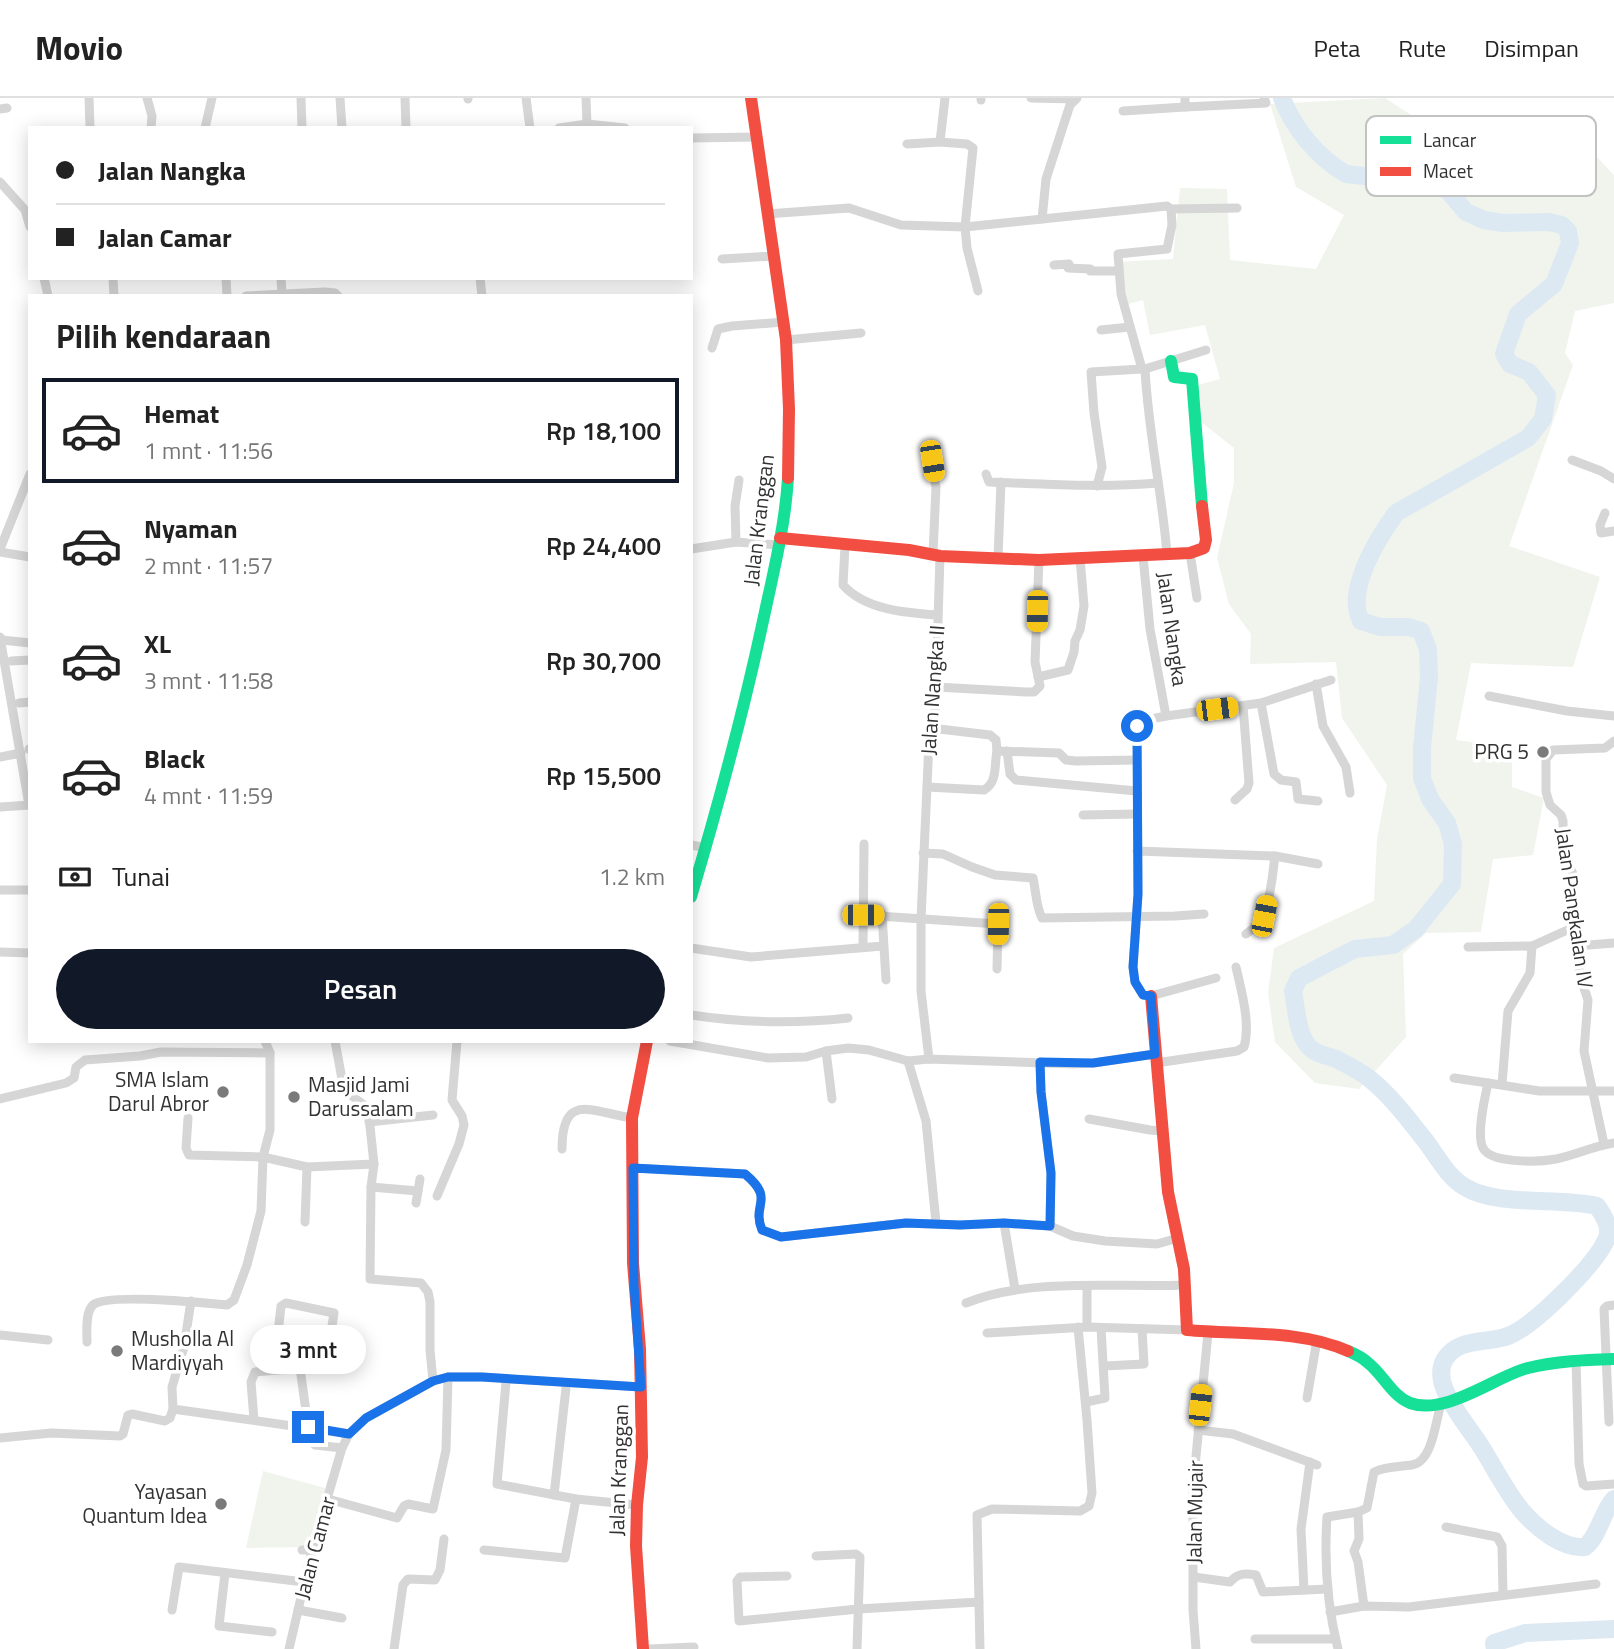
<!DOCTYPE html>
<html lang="id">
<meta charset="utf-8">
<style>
body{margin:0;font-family:"Titillium Web",sans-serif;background:#f2f2f2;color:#222;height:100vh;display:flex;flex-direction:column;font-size:26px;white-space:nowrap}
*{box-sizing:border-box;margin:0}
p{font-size:23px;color:#767676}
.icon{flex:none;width:38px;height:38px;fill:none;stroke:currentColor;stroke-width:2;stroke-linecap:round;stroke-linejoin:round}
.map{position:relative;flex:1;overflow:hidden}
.details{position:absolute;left:28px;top:196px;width:665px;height:749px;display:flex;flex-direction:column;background:#fff;border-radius:0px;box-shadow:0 4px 18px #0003}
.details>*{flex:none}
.guide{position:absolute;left:28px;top:28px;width:665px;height:154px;border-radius:0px;box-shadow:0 4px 18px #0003;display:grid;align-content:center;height:154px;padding:0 28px;background:#fff}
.end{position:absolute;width:32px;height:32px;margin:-16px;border:9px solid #1a73e8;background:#fff;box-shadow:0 0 0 4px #fff}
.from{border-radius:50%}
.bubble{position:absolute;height:49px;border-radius:24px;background:#fff;box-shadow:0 4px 18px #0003;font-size:23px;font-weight:600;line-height:49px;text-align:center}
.car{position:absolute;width:21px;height:42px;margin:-21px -10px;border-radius:9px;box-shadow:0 0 5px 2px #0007;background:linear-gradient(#f5c518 24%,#345 0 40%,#f5c518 0 76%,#345 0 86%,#f5c518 0)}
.guide b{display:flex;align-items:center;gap:24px;height:66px;font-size:26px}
.guide b+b{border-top:2px solid #e0e0e0}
.guide i{width:18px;height:18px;background:#222}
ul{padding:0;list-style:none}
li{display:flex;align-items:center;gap:21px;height:105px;margin:0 14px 10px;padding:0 14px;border:4px solid transparent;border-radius:0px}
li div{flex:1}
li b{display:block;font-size:26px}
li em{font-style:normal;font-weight:600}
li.current{border-color:#111827}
li>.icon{width:63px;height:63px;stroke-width:1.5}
h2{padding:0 28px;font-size:32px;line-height:84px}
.pay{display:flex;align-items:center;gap:18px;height:77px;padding:0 28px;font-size:26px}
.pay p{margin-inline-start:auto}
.action{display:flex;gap:14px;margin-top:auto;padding:14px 28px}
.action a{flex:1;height:80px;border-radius:42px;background:#111827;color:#fff;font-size:28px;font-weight:600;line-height:80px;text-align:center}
header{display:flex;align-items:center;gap:42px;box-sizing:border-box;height:98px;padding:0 35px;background:#fff;border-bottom:2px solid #e0e0e0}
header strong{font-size:33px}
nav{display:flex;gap:38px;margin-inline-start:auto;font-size:24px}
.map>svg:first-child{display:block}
</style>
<header>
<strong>Movio</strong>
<nav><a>Peta</a><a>Rute</a><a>Disimpan</a></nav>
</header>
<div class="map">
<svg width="1614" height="1551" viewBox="0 0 1614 1551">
<rect width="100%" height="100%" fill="#fff"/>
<!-- green -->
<g fill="#f0f4ed">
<polygon points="1385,0 1439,35 1482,44 1541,49 1595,57 1614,77 1614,205 1575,213 1565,255 1573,267 1509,448 1600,479 1573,569 1471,565 1456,642 1512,650 1512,689 1544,700 1533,757 1493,761 1481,834 1426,835 1403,856 1406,939 1359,991 1315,985 1275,944 1268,895 1274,850 1374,803 1377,741 1387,687 1342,620 1336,564 1250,566 1251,536 1229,506 1217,460 1234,385 1234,350 1196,320 1195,288 1220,281 1205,227 1150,237 1143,202 1121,208 1115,164 1173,161 1180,90 1227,91 1230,162 1316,171 1344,117 1296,89 1270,6"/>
<polygon points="263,1373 325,1390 308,1449 246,1450"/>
</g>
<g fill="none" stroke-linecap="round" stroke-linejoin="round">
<!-- river -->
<g stroke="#dde9f2" stroke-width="18">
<path d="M1282 0C1294 31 1317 59 1346 76L1443 87 1466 114 1484 122 1503 125 1549 124 1562 127 1568 133 1570 145 1554 186 1518 216 1504 256 1510 266 1529 274 1547 297 1543 321 1528 340 1396 415C1378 440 1345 492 1361 523L1380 529H1409L1421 533 1428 551 1429 579 1422 650V680L1430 701 1447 725 1453 746 1452 786 1416 831 1393 847 1355 851 1299 880 1293 893C1296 909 1297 931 1306 945 1315 958 1325 956 1338 962 1348 967 1361 974 1370 981 1392 999 1410 1023 1427 1045 1439 1061 1448 1079 1465 1089 1497 1109 1560 1099 1597 1108 1604 1118 1612 1130 1606 1142 1594 1168 1534 1228 1508 1238 1487 1246 1459 1239 1445 1261 1439 1270 1441 1283 1445 1292 1454 1313 1470 1331 1482 1350 1495 1371 1507 1395 1522 1413 1537 1430 1562 1451 1585 1449 1599 1438 1601 1416 1614 1401"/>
<polyline points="1495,1551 1494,1545 1525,1535 1614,1531"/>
</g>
<!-- street -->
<g stroke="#d6d6d6" stroke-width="9">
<polyline points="89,0 90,30"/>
<polyline points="147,0 152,18 151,30"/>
<polyline points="301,0 302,30"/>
<polyline points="340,0 342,30"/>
<polyline points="405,0 406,30"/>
<polyline points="468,0 468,1"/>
<polyline points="526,0 530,30"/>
<polyline points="586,0 587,26"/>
<polyline points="945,0 940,44 967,46 973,50 965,129 1167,108 1171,111 1237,110"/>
<polyline points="1031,0 1076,1"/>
<polyline points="1185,0 1185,9 1266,5 1264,0"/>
<polyline points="981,2 981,0"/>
<polyline points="0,11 7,10"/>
<polyline points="1123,13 1185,9"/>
<polyline points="205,30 212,0"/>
<polyline points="559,30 587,26 625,30"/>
<polyline points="691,40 756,39"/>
<polyline points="907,46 940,44"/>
<polyline points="0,84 25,112 30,129"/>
<polyline points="767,116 849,110 901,127 965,129 967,150 978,193"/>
<polyline points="1042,121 1046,81 1070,7 1077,0"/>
<polyline points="722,161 774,158"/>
<polyline points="1054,167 1069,166 1068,170 1090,171 1090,173 1118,173"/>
<polyline points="44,180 48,198"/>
<polyline points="113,180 114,198"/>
<polyline points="226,180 227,198"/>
<polyline points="281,180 282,196"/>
<polyline points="480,180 482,198"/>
<polyline points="246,198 325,194 335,195 338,198"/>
<polyline points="1101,232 1130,229"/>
<polyline points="786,242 861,235"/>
<polyline points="712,250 718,231 732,228 784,224"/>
<polyline points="1145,271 1206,252"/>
<polyline points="928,352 936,389 933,456"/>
<polyline points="1572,362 1601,373 1614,381"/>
<path d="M986 376 989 384C1046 386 1101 390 1158 385"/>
<polyline points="1097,388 1102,369 1094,315 1091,274 1142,271"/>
<polyline points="1605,415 1600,427 1601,435 1614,433"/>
<polyline points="736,444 735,408 739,382"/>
<path d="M845 448 843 487C865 512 907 515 937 517"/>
<polyline points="0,451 30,376"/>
<polyline points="691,451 736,444 779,447"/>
<polyline points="0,454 30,459"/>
<polyline points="1190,455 1197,500"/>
<path d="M1167 456C1162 394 1148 333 1145 271H1142L1121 196 1118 156 1167 151 1172 127 1171 111"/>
<polyline points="1143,458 1150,531 1166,618 1141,623 1137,628 1138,796 1133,869 1135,884 1143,897 1151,898 1216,880"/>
<polyline points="998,460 1001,384"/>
<polyline points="0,539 29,707"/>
<polyline points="2,542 30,545"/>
<polyline points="11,563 30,562"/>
<polyline points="1038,579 1068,572 1074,554 1075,543 1080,532 1084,508 1080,460"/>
<polyline points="1316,586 1323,628 1346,669 1350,695"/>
<polyline points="936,589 1026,594 1034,594 1040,588 1035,564 1039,462"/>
<polyline points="1489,598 1567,613 1614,618"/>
<polyline points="19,605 30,604"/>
<polyline points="1261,605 1274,676 1281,682 1296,684 1298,701 1318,703"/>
<polyline points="1166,618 1261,605 1331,582"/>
<polyline points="931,630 990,637 996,642 997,653"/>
<polyline points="29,651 30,651"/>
<polyline points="1007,653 1010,676 1016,682 1137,693"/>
<polyline points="0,659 21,655"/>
<path d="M927 689 984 692C998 684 994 667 997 653L1059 655 1066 662 1076 663 1137 662"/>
<polyline points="1235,702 1247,691 1249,685 1243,608"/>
<polyline points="0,709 30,707"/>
<polyline points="1083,717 1137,716"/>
<polyline points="691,747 707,750"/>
<path d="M1137 753 1275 758C1271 786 1271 820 1246 836"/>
<path d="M923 755 943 756 972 769 995 777 1033 780C1036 793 1036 809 1042 820L1175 818 1204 816"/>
<polyline points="1275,758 1318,766"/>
<polyline points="0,792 30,792"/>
<polyline points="882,816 886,882"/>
<polyline points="863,817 998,826 997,871"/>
<polyline points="1576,848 1614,845"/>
<polyline points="863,849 864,746"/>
<polyline points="1468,849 1532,848 1574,829"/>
<polyline points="691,850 751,859 883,848"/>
<polyline points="0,854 30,855"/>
<path d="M691 917C744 925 794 926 848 920"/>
<polyline points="335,943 344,992 364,1007 369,1019 374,1066 371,1089 370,1181 421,1185 428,1194 430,1204 430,1252 433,1283"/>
<polyline points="670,943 768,960 806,959 826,953 848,950 869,952 908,963 929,961 1073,966 1093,965 1155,956"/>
<polyline points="826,953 832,1001"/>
<polyline points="929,961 921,893 921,821 929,644 935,613 936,589 940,458"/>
<polyline points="908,963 926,1023 936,1125"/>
<polyline points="1040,964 1041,994 1051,1075 1050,1128"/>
<path d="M1156 965 1237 953 1244 949C1251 925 1241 892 1236 869"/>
<polyline points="1454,980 1488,985"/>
<polyline points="1502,986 1508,913 1530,875 1532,848"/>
<path d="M1614 993H1539L1488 985C1485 999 1476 1037 1483 1050 1491 1066 1540 1064 1556 1061 1575 1057 1594 1048 1614 1045"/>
<polyline points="0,1001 66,985 74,980 76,969 85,962 140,958 161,954 270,955"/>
<polyline points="188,1020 186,1050 189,1057 263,1059 307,1069 374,1066"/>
<polyline points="369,1021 369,1024 433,1017"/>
<polyline points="1089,1021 1150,1032 1162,1033"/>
<polyline points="1604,1046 1584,953 1588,902 1580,878 1576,848 1573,776 1563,753 1563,723 1561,717 1550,707 1546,694 1546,661 1553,652 1605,650 1614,643"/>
<path d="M562 1051C562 993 592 1014 632 1020"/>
<path d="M633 1070 745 1076C776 1102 751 1105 762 1132L781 1139 906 1125 960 1127 1004 1125 1050 1128 1073 1138 1105 1143 1157 1146 1178 1140"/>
<polyline points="371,1089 418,1093"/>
<polyline points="437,1098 459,1046 464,1027 462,1018 452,1002 457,943"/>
<polyline points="416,1105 420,1081"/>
<polyline points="305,1124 307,1069"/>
<polyline points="1004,1125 1015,1191"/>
<polyline points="1087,1189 1087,1229"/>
<polyline points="191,1203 184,1249 172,1289 173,1311 349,1336"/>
<path d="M966 1205C1031 1179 1115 1190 1185 1187"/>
<polyline points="987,1235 1087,1229 1187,1232"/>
<polyline points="0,1237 48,1242"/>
<path d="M87 1244C87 1234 85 1214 93 1207 106 1195 206 1205 227 1207L234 1202 247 1167 261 1113 263 1059 270 1032V955L265 943"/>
<polyline points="1576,1263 1579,1366 1583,1386 1586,1388 1614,1386"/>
<polyline points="1104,1268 1144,1266 1142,1231"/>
<polyline points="274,1271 281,1208 286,1205 334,1215 327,1261 318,1268 300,1270 310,1342 315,1347 342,1350"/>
<polyline points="506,1284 497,1386 576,1401 637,1407"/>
<polyline points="1307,1300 1317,1242"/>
<polyline points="1086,1304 1105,1300 1101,1230"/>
<polyline points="254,1322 251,1284 255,1274 300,1270"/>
<polyline points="1609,1324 1604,1211 1607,1208 1614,1207"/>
<polyline points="1198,1332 1233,1336 1317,1367"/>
<polyline points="0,1340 51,1335 120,1338 123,1336 128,1317 132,1316 165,1323 170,1320 173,1311"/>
<polyline points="554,1397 566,1290"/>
<polyline points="328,1401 397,1420 404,1408 408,1406 433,1411 446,1352 448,1279"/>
<polyline points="1358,1414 1359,1441 1354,1453 1358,1464 1364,1508"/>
<polyline points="1446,1429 1497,1439 1502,1448 1503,1496"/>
<polyline points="302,1452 312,1452"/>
<polyline points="484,1452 565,1460 576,1401"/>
<polyline points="816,1458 856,1456 860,1459 857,1551"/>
<polyline points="225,1475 219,1528 272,1534"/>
<polyline points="787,1478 740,1479 737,1483 739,1523 858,1511 979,1504"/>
<path d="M1194 1479 1230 1484C1238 1475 1245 1475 1256 1477L1263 1494 1327 1491"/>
<polyline points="1304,1492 1301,1431 1310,1364"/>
<polyline points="172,1512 179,1469 304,1484"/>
<polyline points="298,1512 342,1520"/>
<polyline points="1330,1514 1364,1508 1409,1509 1596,1486"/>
<polyline points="1255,1541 1335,1541"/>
<polyline points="289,1551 312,1452 342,1350 349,1336 366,1320 433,1283 448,1279 482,1279 641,1289"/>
<polyline points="394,1551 403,1487 408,1481 435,1482 440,1472 444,1441"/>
<polyline points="649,1551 694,1549"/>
<polyline points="980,1551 977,1417 992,1411 1080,1413 1089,1408 1092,1395 1087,1322 1078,1229"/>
<polyline points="1196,1551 1193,1512 1193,1389 1208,1235"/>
<path d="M1338 1551C1327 1507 1324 1464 1327 1419L1358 1414 1367 1410 1374 1374C1387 1368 1398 1369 1412 1367 1432 1364 1435 1326 1440 1310L1438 1305"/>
</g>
<!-- fast -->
<g stroke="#16e098" stroke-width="12">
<polyline points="1171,263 1174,279 1192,281 1202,408"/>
<path d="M691 799C718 708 743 616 763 523 773 476 785 429 788 380"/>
<path d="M1348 1253C1355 1256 1362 1259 1367 1264 1383 1276 1391 1297 1410 1305 1446 1318 1494 1279 1528 1270 1556 1263 1585 1262 1614 1261"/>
</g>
<!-- jam -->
<g stroke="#f24e42" stroke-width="12">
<polyline points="751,0 786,242 789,311 788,380"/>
<polyline points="780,440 909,452 940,458 1039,462 1190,455 1204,450 1206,442 1202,408"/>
<path d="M1151 898 1168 1094 1184 1171 1187 1232C1240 1237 1298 1231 1348 1253"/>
<polyline points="643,1551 636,1448 637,1407 642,1359 640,1251 633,1165 632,1020 647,943"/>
</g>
</g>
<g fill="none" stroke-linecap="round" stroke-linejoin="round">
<!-- route -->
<path stroke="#1a73e8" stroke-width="9" d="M308 1329 349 1336 366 1320 433 1283 448 1279H482L641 1289 634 1187 633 1070 745 1076C776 1102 751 1105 762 1132L781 1139 906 1125 960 1127 1004 1125 1050 1128 1051 1075 1041 994 1040 964 1093 965 1155 956 1151 898 1143 897 1135 884 1133 869 1138 796 1137 628"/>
</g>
<!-- markers -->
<g fill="#7a7a7a" stroke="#fff" stroke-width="2.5">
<circle cx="1543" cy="654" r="7"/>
<circle cx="223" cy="994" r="7"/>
<circle cx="294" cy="999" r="7"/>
<circle cx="117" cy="1253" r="7"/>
<circle cx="221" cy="1406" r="7"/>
</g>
<g text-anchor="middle" stroke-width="7" stroke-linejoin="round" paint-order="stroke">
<!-- street labels -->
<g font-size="21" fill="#323232" stroke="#fff">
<text transform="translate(759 422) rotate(-83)" y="7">Jalan Kranggan</text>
<text transform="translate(1172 531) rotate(82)" y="7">Jalan Nangka</text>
<text transform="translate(933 592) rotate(-86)" y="7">Jalan Nangka II</text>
<text transform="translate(1574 810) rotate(82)" y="7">Jalan Pangkalan IV</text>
<text transform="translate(619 1372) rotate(-88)" y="7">Jalan Kranggan</text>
<text transform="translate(1195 1414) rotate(-89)" y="7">Jalan Mujair</text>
<text transform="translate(315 1450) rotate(-75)" y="7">Jalan Camar</text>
</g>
<!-- poi labels -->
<g font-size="21" fill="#323232" stroke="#fff" text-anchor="end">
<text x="1529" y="661">PRG 5</text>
<text x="209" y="989">SMA Islam<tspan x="209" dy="24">Darul Abror</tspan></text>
<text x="308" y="994" text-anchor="start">Masjid Jami<tspan x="308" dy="24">Darussalam</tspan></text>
<text x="131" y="1248" text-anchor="start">Musholla Al<tspan x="131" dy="24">Mardiyyah</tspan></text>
<text x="207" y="1401">Yayasan<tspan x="207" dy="24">Quantum Idea</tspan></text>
</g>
</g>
<!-- legend -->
<rect x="1366" y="18" width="230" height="80" rx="10" fill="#fff" stroke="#c2c2c2" stroke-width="2"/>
<rect x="1380" y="38" width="31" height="8" fill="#16e098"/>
<rect x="1380" y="69" width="31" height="9" fill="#f24e42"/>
<g font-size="19" fill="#323232">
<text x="1423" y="49">Lancar</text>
<text x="1423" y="80">Macet</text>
</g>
</svg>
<i class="end from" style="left:1137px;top:628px"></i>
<i class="end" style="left:308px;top:1329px"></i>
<div class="bubble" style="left:250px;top:1227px;width:116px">3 mnt</div>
<i class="car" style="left:932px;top:363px;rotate:171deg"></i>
<i class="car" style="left:1037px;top:513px;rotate:181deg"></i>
<i class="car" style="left:1217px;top:611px;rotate:83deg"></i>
<i class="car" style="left:863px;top:817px;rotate:90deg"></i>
<i class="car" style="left:1264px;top:818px;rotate:11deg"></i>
<i class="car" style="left:998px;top:826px;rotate:181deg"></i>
<i class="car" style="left:1200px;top:1307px;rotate:6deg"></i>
<div class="guide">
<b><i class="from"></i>Jalan Nangka</b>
<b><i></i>Jalan Camar</b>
</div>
<section class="details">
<h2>Pilih kendaraan</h2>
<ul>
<li class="current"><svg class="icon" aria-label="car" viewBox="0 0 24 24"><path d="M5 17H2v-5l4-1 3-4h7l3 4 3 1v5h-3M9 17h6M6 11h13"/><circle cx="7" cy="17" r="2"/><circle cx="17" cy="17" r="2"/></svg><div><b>Hemat</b><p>1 mnt · 11:56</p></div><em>Rp 18,100</em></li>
<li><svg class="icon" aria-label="car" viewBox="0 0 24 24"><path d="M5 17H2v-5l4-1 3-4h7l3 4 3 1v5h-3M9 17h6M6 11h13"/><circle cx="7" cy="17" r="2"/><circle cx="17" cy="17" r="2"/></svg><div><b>Nyaman</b><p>2 mnt · 11:57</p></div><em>Rp 24,400</em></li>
<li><svg class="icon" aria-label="car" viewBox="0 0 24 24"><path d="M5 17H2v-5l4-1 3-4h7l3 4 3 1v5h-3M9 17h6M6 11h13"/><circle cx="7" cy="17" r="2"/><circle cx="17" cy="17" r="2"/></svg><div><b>XL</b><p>3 mnt · 11:58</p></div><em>Rp 30,700</em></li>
<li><svg class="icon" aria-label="car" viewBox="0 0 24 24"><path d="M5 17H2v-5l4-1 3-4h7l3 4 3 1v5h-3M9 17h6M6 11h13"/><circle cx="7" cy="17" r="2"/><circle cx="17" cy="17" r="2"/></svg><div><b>Black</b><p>4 mnt · 11:59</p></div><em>Rp 15,500</em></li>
</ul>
<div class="pay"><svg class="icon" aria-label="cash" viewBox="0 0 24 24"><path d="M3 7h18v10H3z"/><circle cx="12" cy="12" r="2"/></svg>Tunai<p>1.2 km</p></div>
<div class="action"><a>Pesan</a></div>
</section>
</div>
